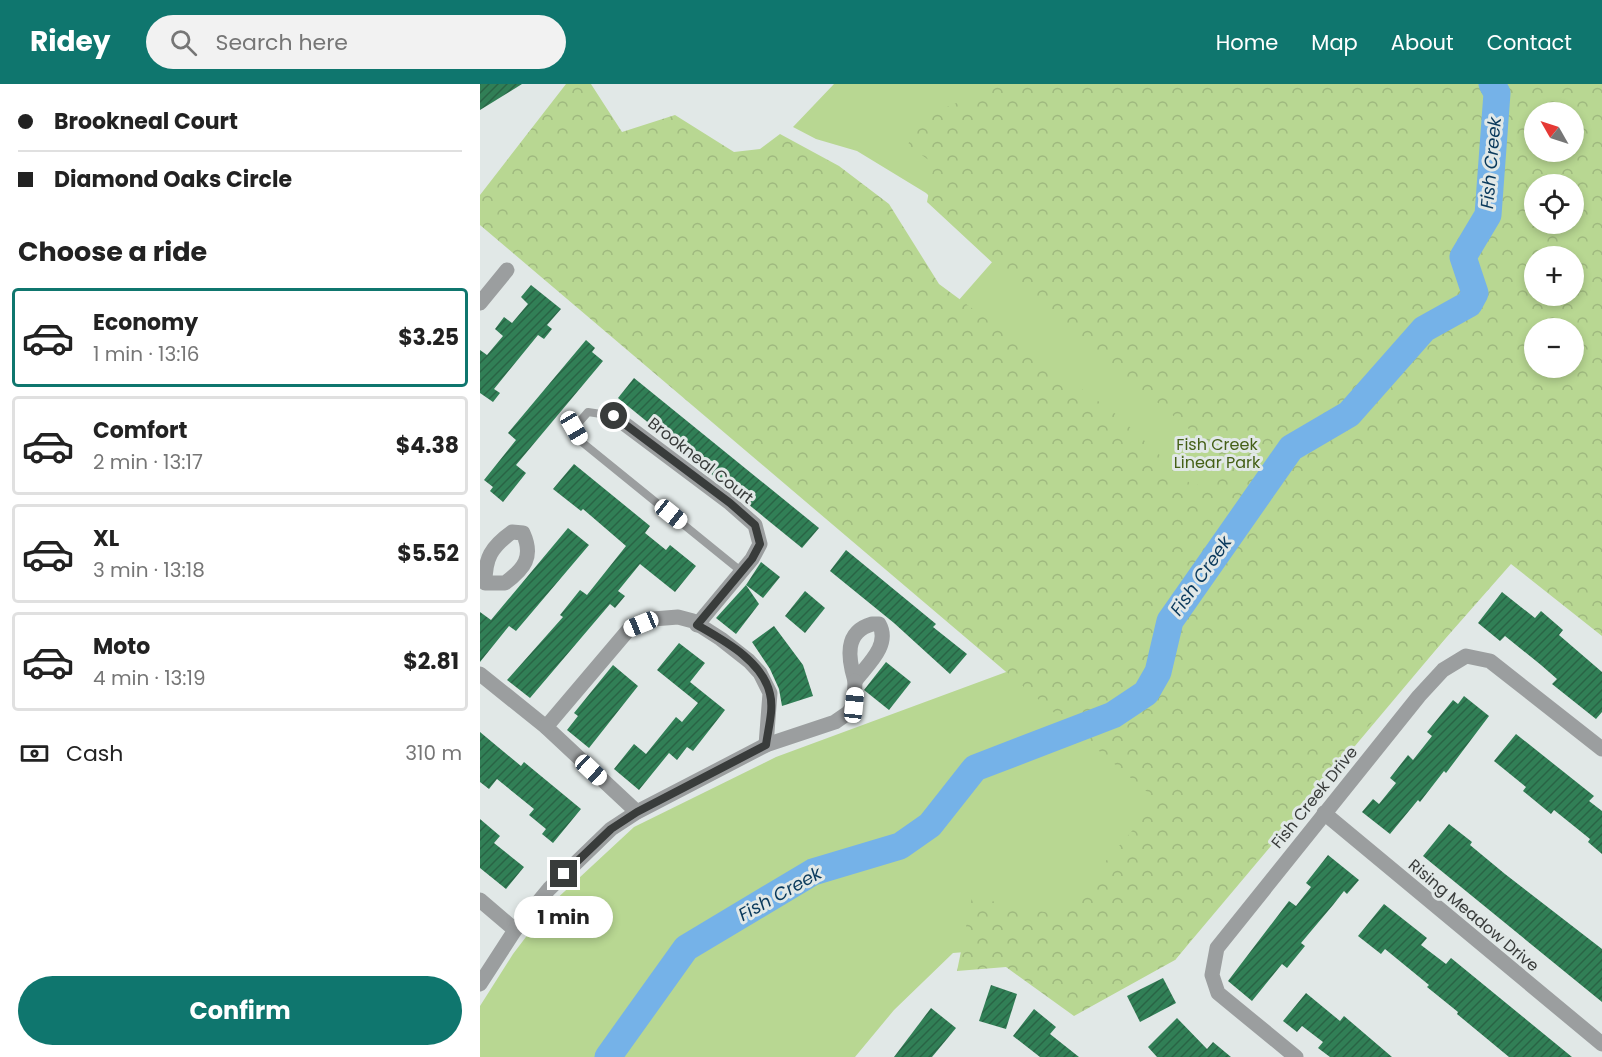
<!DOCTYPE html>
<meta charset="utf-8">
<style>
body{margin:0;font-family:Poppins,sans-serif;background:#f2f2f2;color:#222;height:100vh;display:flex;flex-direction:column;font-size:22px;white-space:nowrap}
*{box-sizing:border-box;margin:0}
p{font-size:20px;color:#767676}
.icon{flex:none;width:33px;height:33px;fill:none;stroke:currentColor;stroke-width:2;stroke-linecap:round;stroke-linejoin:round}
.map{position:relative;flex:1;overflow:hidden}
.details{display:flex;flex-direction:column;background:#fff;width:480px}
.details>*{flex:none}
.hud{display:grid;align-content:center;height:132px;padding:0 18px;background:#fff}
.needle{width:39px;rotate:309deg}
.controls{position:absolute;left:1044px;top:18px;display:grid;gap:12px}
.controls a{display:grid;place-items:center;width:60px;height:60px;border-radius:50%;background:#fff;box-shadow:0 3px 9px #0003;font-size:30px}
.end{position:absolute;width:27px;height:27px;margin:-14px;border:8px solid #393c3b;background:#fff;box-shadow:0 0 0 3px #fff}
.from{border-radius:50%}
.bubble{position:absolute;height:42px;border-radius:21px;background:#fff;box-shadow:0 3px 9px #0003;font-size:20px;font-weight:700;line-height:42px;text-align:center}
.car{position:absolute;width:18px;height:36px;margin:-18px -9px;border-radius:8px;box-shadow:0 0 4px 2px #0007;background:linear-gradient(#fff 24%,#345 0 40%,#fff 0 76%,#345 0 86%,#fff 0)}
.hud b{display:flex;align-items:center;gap:21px;height:57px;font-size:22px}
.hud b+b{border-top:2px solid #e0e0e0}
.hud i{width:15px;height:15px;background:#222}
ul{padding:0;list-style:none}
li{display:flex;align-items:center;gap:18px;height:99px;margin:0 12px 9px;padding:0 6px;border:3px solid #e0e0e0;border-radius:6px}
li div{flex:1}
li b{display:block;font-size:22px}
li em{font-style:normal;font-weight:700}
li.current{border-color:#0f766e}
li>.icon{width:54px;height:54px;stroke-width:1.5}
h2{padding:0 18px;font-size:27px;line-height:72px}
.pay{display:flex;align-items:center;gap:15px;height:66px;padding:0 18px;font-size:22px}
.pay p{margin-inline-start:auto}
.cta{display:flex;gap:12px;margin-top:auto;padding:12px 18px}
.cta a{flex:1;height:69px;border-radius:36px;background:#0f766e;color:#fff;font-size:24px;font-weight:700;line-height:69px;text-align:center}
header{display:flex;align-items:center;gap:36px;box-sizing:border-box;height:84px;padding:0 30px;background:#0f766e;color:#fff}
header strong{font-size:28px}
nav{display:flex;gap:33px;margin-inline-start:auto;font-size:21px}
.search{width:420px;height:54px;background:#f2f2f2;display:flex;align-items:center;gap:15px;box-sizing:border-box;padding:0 21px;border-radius:33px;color:#767676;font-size:22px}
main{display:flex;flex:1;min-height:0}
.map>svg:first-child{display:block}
</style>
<header>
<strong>Ridey</strong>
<div class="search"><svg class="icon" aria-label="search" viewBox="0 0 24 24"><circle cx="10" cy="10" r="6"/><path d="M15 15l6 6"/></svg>Search here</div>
<nav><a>Home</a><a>Map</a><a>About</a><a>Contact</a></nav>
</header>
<main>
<section class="details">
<div class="hud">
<b><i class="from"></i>Brookneal Court</b>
<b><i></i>Diamond Oaks Circle</b>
</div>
<h2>Choose a ride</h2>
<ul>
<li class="current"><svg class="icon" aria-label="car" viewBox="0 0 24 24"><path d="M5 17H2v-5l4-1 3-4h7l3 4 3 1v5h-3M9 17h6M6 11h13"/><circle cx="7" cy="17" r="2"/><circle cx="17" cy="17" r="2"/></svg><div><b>Economy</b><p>1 min · 13:16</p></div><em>$3.25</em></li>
<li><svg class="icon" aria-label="car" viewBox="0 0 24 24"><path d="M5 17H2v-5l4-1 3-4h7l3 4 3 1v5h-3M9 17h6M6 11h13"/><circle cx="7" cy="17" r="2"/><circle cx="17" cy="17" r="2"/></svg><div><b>Comfort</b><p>2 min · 13:17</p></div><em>$4.38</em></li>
<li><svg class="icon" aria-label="car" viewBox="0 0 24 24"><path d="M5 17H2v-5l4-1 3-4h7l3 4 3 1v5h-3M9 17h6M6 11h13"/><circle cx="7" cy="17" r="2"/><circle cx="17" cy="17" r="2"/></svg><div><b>XL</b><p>3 min · 13:18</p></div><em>$5.52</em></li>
<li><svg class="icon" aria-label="car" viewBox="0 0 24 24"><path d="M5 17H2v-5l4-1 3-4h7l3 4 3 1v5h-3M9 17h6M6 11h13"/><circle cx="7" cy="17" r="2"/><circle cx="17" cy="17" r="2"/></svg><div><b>Moto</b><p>4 min · 13:19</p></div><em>$2.81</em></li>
</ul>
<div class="pay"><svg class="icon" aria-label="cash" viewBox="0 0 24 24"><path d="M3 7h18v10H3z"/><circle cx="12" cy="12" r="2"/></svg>Cash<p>310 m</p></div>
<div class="cta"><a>Confirm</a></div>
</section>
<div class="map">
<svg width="1122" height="973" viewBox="0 0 1122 973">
<defs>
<pattern id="forest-crowns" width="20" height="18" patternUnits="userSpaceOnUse" patternTransform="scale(1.5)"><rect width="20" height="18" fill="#b8d792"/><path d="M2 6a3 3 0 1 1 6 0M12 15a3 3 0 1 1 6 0" fill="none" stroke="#9fb97f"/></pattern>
<pattern id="building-hatch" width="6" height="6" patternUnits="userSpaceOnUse" patternTransform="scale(1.5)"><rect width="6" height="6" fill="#317f56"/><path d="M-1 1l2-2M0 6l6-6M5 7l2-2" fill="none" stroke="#296445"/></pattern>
</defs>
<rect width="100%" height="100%" fill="#e1e8e7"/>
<!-- green -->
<g fill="#b8d792" fill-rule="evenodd">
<polygon points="354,0 646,0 509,171 446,109 377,67 336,55 313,43"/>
<path d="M668 0H1122V182L1049 447 959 562 695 876 534 864 473 869 414 926 375 973H0V922L33 870 71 820 154 743 296 673 537 584 422 281ZM1054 28H1094V68H1054ZM1054 100H1094V140H1054ZM1054 172H1094V212H1054ZM1054 244H1094V284H1054Z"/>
</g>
<!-- forest -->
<path fill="url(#forest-crowns)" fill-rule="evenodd" d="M86 0H111L142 48 195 31 254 68 280 65 300 50 359 82 409 120 459 200 637 331 715 404 740 371 530 195 447 118 454 80 428 61 438 34 525 0H1122V552L1031 480 833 705 695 876 594 932 526 883 477 887 492 813 579 831 678 717 0 141V111ZM1054 28H1094V68H1054ZM1054 100H1094V140H1054ZM1054 172H1094V212H1054ZM1054 244H1094V284H1054Z"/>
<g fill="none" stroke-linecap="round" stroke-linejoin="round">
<!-- river -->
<polyline stroke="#75b2e8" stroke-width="27" points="128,973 206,864 333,788 420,762 450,741 495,684 633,631 666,609 678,588 690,537 811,364 869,330 944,245 989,220 995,209 983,173 1008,131 1017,9 1012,0"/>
</g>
<!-- building -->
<g fill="url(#building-hatch)">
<polygon points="0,0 42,0 0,26"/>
<polygon points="51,201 81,225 67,241 72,245 64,255 58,251 14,305 20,309 13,318 0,309 0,266 7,271 23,252 15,245 24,233 32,239 48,220 41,213"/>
<polygon points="106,256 115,264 112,268 123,277 36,381 46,389 23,418 10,407 13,403 4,396 36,356 28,349"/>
<polygon points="154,294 339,444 322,464 138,314"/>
<polygon points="94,380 170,442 165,449 186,466 190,461 216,482 195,508 160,480 138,507 145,512 135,524 130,520 50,614 27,596 83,533 80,531 100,506 107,511 146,462 103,425 101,427 73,405"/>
<polygon points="88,444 109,461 36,547 29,542 0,578 0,528 11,536"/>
<polygon points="366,466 456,540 453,543 487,570 470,590 414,539 350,487"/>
<polygon points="281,478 300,493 283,514 266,501"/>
<polygon points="266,501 279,520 256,550 236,534"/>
<polygon points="325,507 345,524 325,549 305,532"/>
<polygon points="1022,508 1055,534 1061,527 1083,546 1079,551 1122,588 1122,628 1116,635 1072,600 1077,595 1061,581 1025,552 1020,557 998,539"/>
<polygon points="294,542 323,581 333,612 302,622 299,605 290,585 272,558"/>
<polygon points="199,559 225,579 210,598 245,626 213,667 207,663 197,676 189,669 159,706 134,685 154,660 166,670 196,633 202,638 218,619 177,586"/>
<polygon points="406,578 431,598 409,626 384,606"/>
<polygon points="133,581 158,602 109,664 87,646 98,632 94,629"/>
<polygon points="984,612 1009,632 966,689 964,687 940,718 938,716 910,750 882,728 893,715 899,720 916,699 910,694 928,671 933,676 952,652 947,648 973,616 978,620"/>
<polygon points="0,648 41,682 44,678 101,725 73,759 62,750 66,745 49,731 54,725 17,695 9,705 0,698"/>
<polygon points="1036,650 1114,712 1109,717 1122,727 1122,770 1108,758 1110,755 1074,726 1071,730 1043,707 1046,703 1014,677"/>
<polygon points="0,735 20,752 14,759 44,783 26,805 0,784"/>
<polygon points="969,740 992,758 990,761 1025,790 1122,865 1122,918 943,772"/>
<polygon points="848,771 879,796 867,810 864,807 853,821 821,859 825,862 807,884 802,880 772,917 748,897 809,817 816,822 831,803 826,799"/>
<polygon points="904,820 947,854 941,861 966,880 971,874 1092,973 1029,973 977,930 978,928 947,903 949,901 905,865 901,870 878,852"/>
<polygon points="683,894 696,919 660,938 647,912"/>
<polygon points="511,901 537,910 526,945 499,937"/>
<polygon points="826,909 860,937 864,932 912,973 850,973 838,964 843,958 822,942 817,948 803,937"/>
<polygon points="451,924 476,944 452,973 414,973"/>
<polygon points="554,925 576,943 570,950 599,973 560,973 533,952"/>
<polygon points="697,934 727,965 733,958 751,973 677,973 668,963"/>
</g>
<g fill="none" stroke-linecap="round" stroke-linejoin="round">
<!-- lane -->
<polyline stroke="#9b9e9f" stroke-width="8" points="134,332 108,328 94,344 103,359 262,488"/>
<!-- street -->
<g stroke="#9b9e9f" stroke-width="15">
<polyline points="0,219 27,186"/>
<polyline points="134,332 250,419 275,441 280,460 272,475 217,541"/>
<path d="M32 448 43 449C54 473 44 485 25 499H5C5 474 11 463 32 448Z"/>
<path d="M392 540H399C411 561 387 581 375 597 368 574 364 548 392 540Z"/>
<polyline points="0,590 66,643 157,728"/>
<polyline points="66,643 150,544 173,535 198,533 213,537 241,555 269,577 280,589 290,609 286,661"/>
<polyline points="844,729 1122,960"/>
<polyline points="0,816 35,846"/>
<polyline points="0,900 35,846 69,805 131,745 157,728 286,661 355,638 368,629 374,621 375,597"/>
<polyline points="816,973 738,909 732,891 737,864 939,612 963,586 986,572 1010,577 1122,665"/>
</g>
</g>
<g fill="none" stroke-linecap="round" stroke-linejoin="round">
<!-- route -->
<path stroke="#393c3b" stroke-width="8" d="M84 790 131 745 157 728 286 661C288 645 294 625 290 610 283 577 243 556 217 541L272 475 280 460 275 441 250 419 134 332"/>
</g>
<g text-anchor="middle" stroke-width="6" stroke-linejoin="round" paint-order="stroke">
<!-- park labels -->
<g font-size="16" fill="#456017" stroke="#e1e8e7">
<text x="737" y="366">Fish Creek<tspan x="737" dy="18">Linear Park</tspan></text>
</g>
<!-- street labels -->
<g font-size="16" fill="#393c3b" stroke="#e1e8e7">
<text transform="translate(221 376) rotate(38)" y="6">Brookneal Court</text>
<text transform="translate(834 713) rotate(-51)" y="6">Fish Creek Drive</text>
<text transform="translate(994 831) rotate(40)" y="6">Rising Meadow Drive</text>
</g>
<!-- water labels -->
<g font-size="18" font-style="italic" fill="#09395c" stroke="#e1e8e7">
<text transform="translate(1011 79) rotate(-85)" y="6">Fish Creek</text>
<text transform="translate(721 492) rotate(-55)" y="6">Fish Creek</text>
<text transform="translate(300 810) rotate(-29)" y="6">Fish Creek</text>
</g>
</g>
</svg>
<div class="controls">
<a><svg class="needle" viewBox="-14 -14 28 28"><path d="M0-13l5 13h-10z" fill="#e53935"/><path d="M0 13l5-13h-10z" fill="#767676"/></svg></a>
<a><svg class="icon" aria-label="locate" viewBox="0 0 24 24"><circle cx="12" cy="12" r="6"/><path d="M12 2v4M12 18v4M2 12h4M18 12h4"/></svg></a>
<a>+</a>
<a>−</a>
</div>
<i class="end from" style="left:134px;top:332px"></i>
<i class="end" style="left:84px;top:790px"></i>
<div class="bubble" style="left:34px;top:812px;width:99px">1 min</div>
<i class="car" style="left:94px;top:344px;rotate:150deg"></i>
<i class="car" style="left:191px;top:430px;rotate:129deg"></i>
<i class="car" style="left:161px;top:540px;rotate:248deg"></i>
<i class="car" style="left:374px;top:621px;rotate:6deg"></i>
<i class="car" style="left:111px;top:686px;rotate:133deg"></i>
</div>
</main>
